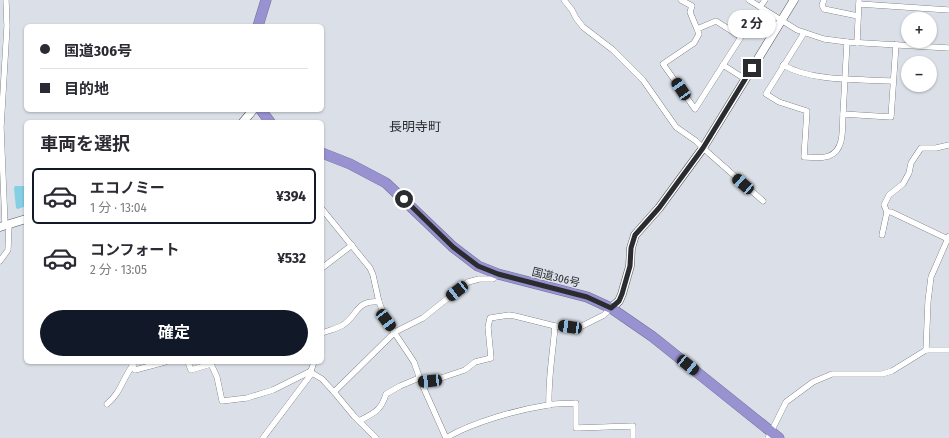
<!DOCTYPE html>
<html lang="ja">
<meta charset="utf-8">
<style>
body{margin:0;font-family:"Fira Sans Condensed","Noto Sans JP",sans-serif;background:#f7f7f7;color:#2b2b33;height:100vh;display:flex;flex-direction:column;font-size:15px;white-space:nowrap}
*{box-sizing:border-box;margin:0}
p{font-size:13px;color:#7c7c81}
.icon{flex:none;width:22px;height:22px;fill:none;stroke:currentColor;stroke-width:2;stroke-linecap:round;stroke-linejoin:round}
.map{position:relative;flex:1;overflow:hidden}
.sheet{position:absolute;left:24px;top:120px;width:300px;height:244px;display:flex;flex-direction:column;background:#fff;border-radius:6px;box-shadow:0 1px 3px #0004}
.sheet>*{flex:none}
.banner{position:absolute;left:24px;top:24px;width:300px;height:88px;border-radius:6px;box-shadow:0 1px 3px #0004;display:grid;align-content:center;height:88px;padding:0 16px;background:#fff}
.tools{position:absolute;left:901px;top:12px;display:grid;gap:8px}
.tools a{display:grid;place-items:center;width:36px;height:36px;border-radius:50%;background:#fff;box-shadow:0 1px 3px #0004;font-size:20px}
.end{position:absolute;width:18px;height:18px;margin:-9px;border:5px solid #2a2c2f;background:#fff;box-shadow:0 0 0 2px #fff}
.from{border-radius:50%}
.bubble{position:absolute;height:28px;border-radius:14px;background:#fff;box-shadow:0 1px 3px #0004;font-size:13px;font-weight:700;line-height:28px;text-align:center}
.car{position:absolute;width:12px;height:24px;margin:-12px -6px;border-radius:5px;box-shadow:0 0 3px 1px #0007;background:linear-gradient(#222 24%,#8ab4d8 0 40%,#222 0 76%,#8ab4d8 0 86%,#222 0)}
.banner b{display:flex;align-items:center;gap:14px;height:38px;font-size:15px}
.banner b+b{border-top:1px solid #e1e1e2}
.banner i{width:10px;height:10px;background:#2b2b33}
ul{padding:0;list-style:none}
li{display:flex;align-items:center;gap:12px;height:56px;margin:0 8px 6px;padding:0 8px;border:2px solid transparent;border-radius:6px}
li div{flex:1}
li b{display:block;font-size:15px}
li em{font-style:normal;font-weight:700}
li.selected{border-color:#111827}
li>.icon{width:36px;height:36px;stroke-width:1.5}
h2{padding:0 16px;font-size:18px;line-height:48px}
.action{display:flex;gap:8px;margin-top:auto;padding:8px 16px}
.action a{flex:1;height:46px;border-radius:24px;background:#111827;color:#fff;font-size:16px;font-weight:700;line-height:46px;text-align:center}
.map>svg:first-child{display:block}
</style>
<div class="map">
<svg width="949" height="438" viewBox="0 0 949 438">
<rect width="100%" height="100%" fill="#dbdfe7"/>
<!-- water -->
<polygon fill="#85cfe4" points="15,186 26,186 26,206 18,209 16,208 14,188"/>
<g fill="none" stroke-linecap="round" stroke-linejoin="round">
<defs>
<g id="street">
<polyline points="564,0 572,10 576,18 583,27 613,50 643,80 676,127 696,141 703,148 763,201"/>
<polyline points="681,0 692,6 690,12 697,29 716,21 741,37 695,109 663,64 694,43 699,34 697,29"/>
<polyline points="749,0 797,30 824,39 847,42 949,48"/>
<polyline points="824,0 822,5 824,9 858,16"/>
<polyline points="859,4 949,10"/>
<polyline points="760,7 765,0"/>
<path d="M804 33 766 94 779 102 807 111 804 157C812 157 822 159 829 156 845 150 842 128 843 114L891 117 896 44"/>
<polyline points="857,43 859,0"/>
<polyline points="723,65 745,79"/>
<path d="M783 65C813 82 859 79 892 81"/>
<polyline points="843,114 847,42"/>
<polyline points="322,209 370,268 373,275 379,302 386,320 414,362 421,382 446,438"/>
<polyline points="887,212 884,205 889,195 903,184 909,173 911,163 921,148 936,148 949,145"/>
<polyline points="5,225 1,127 7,26 6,0"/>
<polyline points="882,235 887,212 891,212 948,239"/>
<polyline points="0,261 8,250 9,224"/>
<polyline points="322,268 352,245"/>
<path d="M322 333C329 330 336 329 343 325 358 315 356 300 379 302"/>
<polyline points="926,350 928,301 931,277 949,236"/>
<polyline points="131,362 135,370 165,362"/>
<polyline points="188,362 191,370 211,364 217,377 222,401 247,398 273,390 311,371 312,373 322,379 334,392 395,332 423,318 468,282 479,279 493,279 498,274"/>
<polyline points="311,371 314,362"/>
<polyline points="421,382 441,378 465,370 475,362 491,358 488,327 490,318 509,315 515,316 555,326"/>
<polyline points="334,392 354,416 376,438"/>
<path d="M107 404C120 394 123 378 133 365"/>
<path d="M549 405C548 378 553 352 555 326L580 327 604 315 611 308"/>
<path d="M359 421C374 413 381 411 386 394L400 386 419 378"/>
<polyline points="263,438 312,373"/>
<path d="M446 438C473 422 517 410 548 405 557 403 567 404 576 403V428L633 426V438"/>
<polyline points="768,438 786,402 813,382 832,374 882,374 892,371 926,350 949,350"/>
</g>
<g id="secondary">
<polyline points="243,122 253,110"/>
<polyline points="0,227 26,219"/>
<polyline points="611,308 619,301 622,294 630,266 631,248 635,235 659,208 703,148 794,0"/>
</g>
<g id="highway">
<polyline points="258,26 266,0"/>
<polyline points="261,110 270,122"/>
<polyline points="322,153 350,164 386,183 453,247 478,266 498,274 587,297 611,308 653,337 779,438"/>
</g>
</defs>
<!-- street casing -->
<use href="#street" stroke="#55585e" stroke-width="6"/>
<!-- secondary casing -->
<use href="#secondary" stroke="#55585e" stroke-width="9"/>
<!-- highway casing -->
<use href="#highway" stroke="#726e98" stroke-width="11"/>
<!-- street -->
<use href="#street" stroke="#fff" stroke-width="5.5"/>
<!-- secondary -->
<use href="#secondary" stroke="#fff" stroke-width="8"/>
<!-- highway -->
<use href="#highway" stroke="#9992d0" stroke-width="10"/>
</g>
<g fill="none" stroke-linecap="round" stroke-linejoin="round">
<!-- route -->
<polyline stroke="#2a2c2f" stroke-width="5" points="404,199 453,247 478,266 498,274 587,297 611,308 619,301 622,294 630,266 631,248 635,235 659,208 703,148 752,68"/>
</g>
<g text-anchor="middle" stroke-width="3" stroke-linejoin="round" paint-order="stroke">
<!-- street labels -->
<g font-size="11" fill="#2a2c2f" stroke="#dbdfe7">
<text transform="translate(556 277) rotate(14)" y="4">国道306号</text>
</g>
<!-- quarter labels -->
<g font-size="13" fill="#2a2c2f" stroke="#dbdfe7">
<text x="415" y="131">長明寺町</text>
</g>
</g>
</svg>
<div class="tools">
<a>+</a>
<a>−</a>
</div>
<i class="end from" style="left:404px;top:199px"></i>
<i class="end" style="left:752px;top:68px"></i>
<div class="bubble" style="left:728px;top:10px;width:48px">2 分</div>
<i class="car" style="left:681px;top:89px;rotate:326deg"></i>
<i class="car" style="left:743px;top:184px;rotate:311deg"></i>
<i class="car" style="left:457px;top:291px;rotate:232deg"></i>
<i class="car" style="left:386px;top:320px;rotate:143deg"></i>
<i class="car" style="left:570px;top:327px;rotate:278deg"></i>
<i class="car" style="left:688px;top:365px;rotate:129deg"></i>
<i class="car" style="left:430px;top:381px;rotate:264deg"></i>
<div class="banner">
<b><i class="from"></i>国道306号</b>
<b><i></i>目的地</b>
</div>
<section class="sheet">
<h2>車両を選択</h2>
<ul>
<li class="selected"><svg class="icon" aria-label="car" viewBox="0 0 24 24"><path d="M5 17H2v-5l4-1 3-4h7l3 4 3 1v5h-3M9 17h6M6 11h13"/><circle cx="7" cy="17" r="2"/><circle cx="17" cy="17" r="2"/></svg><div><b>エコノミー</b><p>1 分 · 13:04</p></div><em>¥394</em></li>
<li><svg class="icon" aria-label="car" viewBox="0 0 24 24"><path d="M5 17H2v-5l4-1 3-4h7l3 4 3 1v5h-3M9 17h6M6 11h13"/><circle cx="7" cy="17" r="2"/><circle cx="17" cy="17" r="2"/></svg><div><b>コンフォート</b><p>2 分 · 13:05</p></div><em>¥532</em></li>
</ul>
<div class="action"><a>確定</a></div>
</section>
</div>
